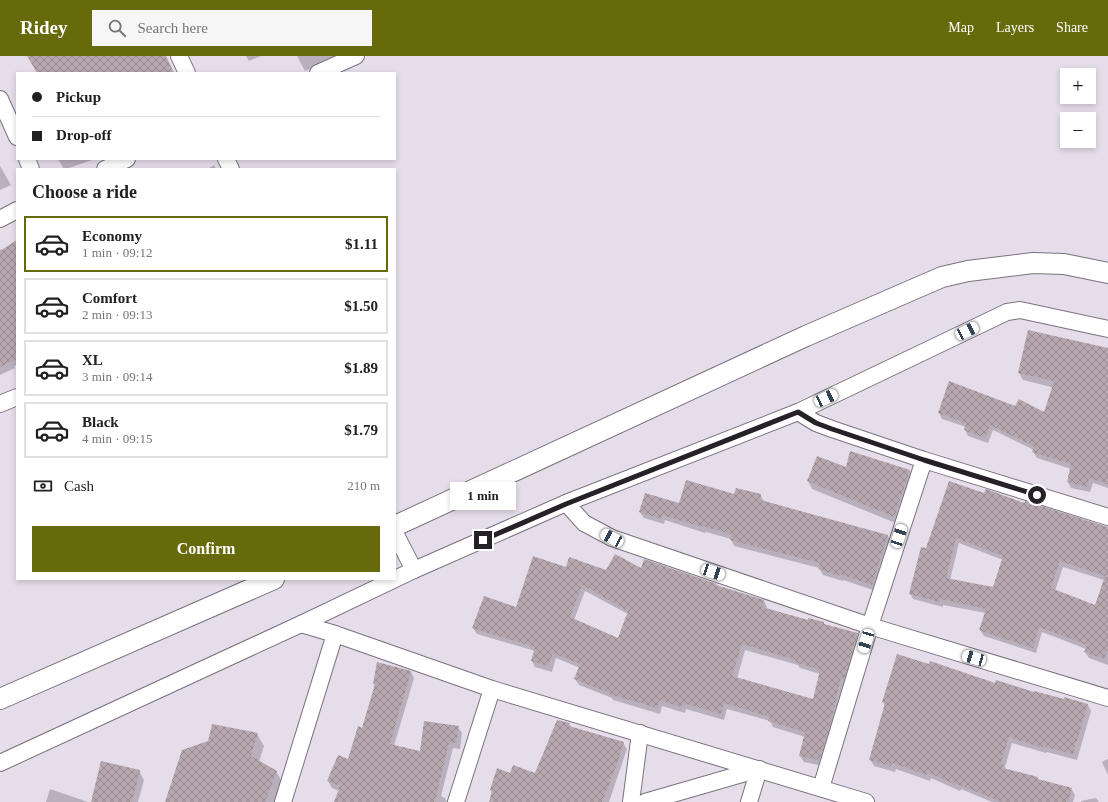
<!DOCTYPE html>
<meta charset="utf-8">
<style>
body{margin:0;font-family:"Times New Roman",serif;background:#f6f6f6;color:#202124;height:100vh;display:flex;flex-direction:column;font-size:15px;white-space:nowrap}
*{box-sizing:border-box;margin:0}
p{font-size:13px;color:#757577}
.icon{flex:none;width:22px;height:22px;fill:none;stroke:currentColor;stroke-width:2;stroke-linecap:round;stroke-linejoin:round}
.map{position:relative;flex:1;overflow:hidden}
.details{position:absolute;left:16px;top:112px;width:380px;height:412px;display:flex;flex-direction:column;background:#fff;border-radius:0px;box-shadow:0 2px 6px #0003}
.details>*{flex:none}
.hud{position:absolute;left:16px;top:16px;width:380px;height:88px;border-radius:0px;box-shadow:0 2px 6px #0003;display:grid;align-content:center;height:88px;padding:0 16px;background:#fff}
.tools{position:absolute;left:1060px;top:12px;display:grid;gap:8px}
.tools a{display:grid;place-items:center;width:36px;height:36px;border-radius:0px;background:#fff;box-shadow:0 2px 6px #0003;font-size:20px}
.end{position:absolute;width:18px;height:18px;margin:-9px;border:5px solid #252126;background:#fff;box-shadow:0 0 0 2px #fff}
.from{border-radius:50%}
.bubble{position:absolute;height:28px;border-radius:0px;background:#fff;box-shadow:0 2px 6px #0003;font-size:13px;font-weight:600;line-height:28px;text-align:center}
.car{position:absolute;width:12px;height:24px;margin:-12px -6px;border-radius:5px;box-shadow:0 0 3px 1px #0007;background:linear-gradient(#fff 24%,#345 0 40%,#fff 0 76%,#345 0 86%,#fff 0)}
.hud b{display:flex;align-items:center;gap:14px;height:38px;font-size:15px}
.hud b+b{border-top:1px solid #e0e0e0}
.hud i{width:10px;height:10px;background:#202124}
ul{padding:0;list-style:none}
li{display:flex;align-items:center;gap:12px;height:56px;margin:0 8px 6px;padding:0 8px;border:2px solid #e0e0e0;border-radius:0px}
li div{flex:1}
li b{display:block;font-size:15px}
li em{font-style:normal;font-weight:600}
li.selected{border-color:#666a0b}
li>.icon{width:36px;height:36px;stroke-width:1.5}
h2{padding:0 16px;font-size:18px;line-height:48px}
.pay{display:flex;align-items:center;gap:10px;height:44px;padding:0 16px;font-size:15px}
.pay p{margin-inline-start:auto}
.primary-button{display:flex;gap:8px;margin-top:auto;padding:8px 16px}
.primary-button a{flex:1;height:46px;border-radius:0px;background:#666a0b;color:#fff;font-size:16px;font-weight:600;line-height:46px;text-align:center}
header{display:flex;align-items:center;gap:24px;box-sizing:border-box;height:56px;padding:0 20px;background:#666a0b;color:#fff}
header strong{font-size:19px}
nav{display:flex;gap:22px;margin-inline-start:auto;font-size:14px}
.search{width:280px;height:36px;background:#f6f6f6;display:flex;align-items:center;gap:10px;box-sizing:border-box;padding:0 14px;border-radius:0px;color:#757577;font-size:15px}
.map>svg:first-child{display:block}
</style>
<header>
<strong>Ridey</strong>
<div class="search"><svg class="icon" aria-label="search" viewBox="0 0 24 24"><circle cx="10" cy="10" r="6"/><path d="M15 15l6 6"/></svg>Search here</div>
<nav><a>Map</a><a>Layers</a><a>Share</a></nav>
</header>
<div class="map">
<svg width="1108" height="746" viewBox="0 0 1108 746">
<defs>
<pattern id="building-cross-hatch" width="8" height="8" patternUnits="userSpaceOnUse"><rect width="8" height="8" fill="#b7a8af"/><path d="M0 0l8 8M0 8l8-8" fill="none" stroke="#95888e"/></pattern>
</defs>
<rect width="100%" height="100%" fill="#e6ddeb"/>
<!-- shadow -->
<g fill="#0003" fill-rule="evenodd">
<polygon points="246,0 261,0 249,5"/>
<polygon points="297,0 341,0 305,15"/>
<polygon points="58,103 95,103 66,113 64,113"/>
<polygon points="214,109 216,113 208,113"/>
<polygon points="0,110 11,129 0,134"/>
<polygon points="17,186 17,309 14,310 15,312 0,319 0,192 1,195"/>
<polygon points="1108,293 1108,345 1023,324 1019,317"/>
<polygon points="1016,351 1045,357 1108,375 1108,432 1093,427 1090,436 1071,432 1068,426 1071,413 1037,402 1033,396 1034,394 993,374 988,387 968,380 965,374 966,371 942,363 939,357"/>
<polygon points="846,413 910,415 914,422 898,468 812,433 808,425"/>
<path d="M985 438 1025 449 1108 474V609L1089 602 1085 596 1086 593 1042 576 1036 597 984 580 980 574 986 557 943 549V551L913 543 910 537 926 493ZM959 487 1003 504 993 532 950 524ZM1063 511 1104 524 1095 551 1055 535Z"/>
<polygon points="735,439 760,439 764,445 888,480 891,486 876,535 843,524 843,525 823,519 819,512 734,490 731,483 706,476 705,477 665,464 664,468 644,462 640,456"/>
<path d="M644 504 716 529 717 531 764 545 767 551 766 553 857 578 861 584 823 710 804 706 800 700 805 681 773 671 770 665 727 653 724 664 686 653 685 657 662 650 660 658 613 644 612 642 579 629 575 623 580 612 556 602 552 616 535 611 532 605 535 595 477 578 473 572 517 552 566 513 606 515 642 514ZM585 535 628 558 618 583 574 564ZM745 594 798 609 800 612 820 618 814 644 737 623Z"/>
<polygon points="411,616 414,622 394,690 421,697 458,671 462,677 460,693 453,692 441,740 445,742 447,746 335,746 339,735 332,732 328,725 349,704 363,673 375,631 374,627"/>
<polygon points="995,628 1088,649 1091,655 1077,704 1047,696 1046,697 1012,687 1005,711 1006,714 1039,724 1071,732 1075,739 1073,746 992,746 961,733 960,735 931,722 930,725 896,713 895,716 874,710 870,703 885,650 883,646"/>
<polygon points="569,668 571,671 623,687 627,693 609,746 490,746 492,738 491,734 511,718 535,718"/>
<polygon points="257,678 264,690 259,706 276,715 283,727 276,746 166,746"/>
<polygon points="1108,703 1108,719 1102,706"/>
<polygon points="139,715 144,724 138,746 92,746"/>
<polygon points="50,733 88,746 46,746"/>
<polygon points="1096,742 1099,746 1081,746 1081,745"/>
</g>
<!-- building -->
<g fill="url(#building-cross-hatch)" fill-rule="evenodd">
<polygon points="27,0 166,0 174,17 37,17"/>
<polygon points="17,184 17,303 0,311 0,195"/>
<polygon points="1028,274 1108,292 1108,428 1089,422 1087,431 1067,426 1071,408 1032,396 1034,390 990,369 985,382 964,374 966,367 938,357 949,325 1015,350 1019,343 1044,356 1054,325 1018,317"/>
<polygon points="850,395 910,414 894,461 807,425 817,400 846,411"/>
<polygon points="686,424 734,438 736,432 761,438 760,444 888,479 872,529 840,518 839,520 818,513 820,507 730,484 731,478 702,470 702,471 662,459 661,463 639,456 645,437 679,447"/>
<path d="M949 425 984 437 986 433 1024 447 1025 445 1108 471V593L1104 603 1084 596 1087 589 1039 571 1033 592 1014 586 979 574 986 553 940 543V546L909 538 921 491 926 492ZM956 482 1003 500 993 531 946 522ZM1060 505 1105 520 1095 549 1051 532Z"/>
<path d="M615 498 641 512 644 503 717 528 716 529 764 544 762 551 808 564V562L824 566V568L858 577 844 623 841 622 829 674 819 704 799 700 805 676 768 665 770 661 724 647 721 658 683 647 681 651 659 644 657 652 609 638V637L574 623 580 608 553 597 548 610 531 605 535 591 472 572 484 540 516 551 533 500 566 511 569 501 606 514ZM582 529 628 555 618 582 570 561ZM742 588 796 604 795 606 820 614 813 643 732 620Z"/>
<polygon points="897,598 929,608 930,605 995,627 996,624 1034,636 1034,635 1064,643 1064,641 1088,648 1073,698 1043,690 1043,692 1009,681 1001,707 1004,709 1003,712 1038,721 1038,723 1072,732 1068,746 1002,746 957,728 956,729 927,716 927,719 892,707 891,710 869,704 885,647 882,646"/>
<polygon points="377,606 411,615 390,688 420,695 424,665 459,670 456,687 449,686 435,746 334,746 340,730 327,725 338,699 348,703 358,670 362,672 375,628 373,628"/>
<polygon points="557,664 570,667 569,670 624,686 617,708 602,746 489,746 492,735 490,734 497,712 510,717 513,709 535,717"/>
<polygon points="212,668 258,677 251,700 277,715 265,746 165,746 182,694 208,685"/>
<polygon points="101,705 140,714 132,746 91,746"/>
</g>
<g fill="none" stroke-linecap="round" stroke-linejoin="round">
<defs>
<g id="minor">
<polyline points="179,0 187,17"/>
<polyline points="318,17 356,0"/>
<polyline points="0,43 17,81"/>
<polyline points="27,103 31,113"/>
<polyline points="226,103 231,113"/>
<polyline points="105,113 127,103"/>
<polyline points="0,163 17,154"/>
<polyline points="0,348 17,341"/>
<polyline points="798,356 816,367 832,373 924,404 1108,461"/>
<polyline points="566,447 584,467 612,482 870,570 1108,642"/>
<polyline points="395,477 414,514"/>
<polyline points="301,568 335,578 492,633 866,746"/>
<polyline points="0,707 301,568 414,514 566,447 798,356 1007,256 1020,254 1108,273"/>
<polyline points="821,732 870,570 924,404"/>
<polyline points="283,746 335,578"/>
<polyline points="456,746 492,633"/>
<polyline points="631,746 640,677"/>
<polyline points="645,746 759,713"/>
<polyline points="749,746 759,713"/>
</g>
<g id="tertiary">
<polyline points="395,470 806,280 942,221 968,215 1033,207 1064,208 1108,217"/>
<polyline points="0,643 274,523"/>
</g>
</defs>
<!-- minor casing -->
<use href="#minor" stroke="#7a727e" stroke-width="18"/>
<!-- tertiary casing -->
<use href="#tertiary" stroke="#7a727e" stroke-width="22"/>
<!-- minor -->
<use href="#minor" stroke="#fff" stroke-width="16"/>
<!-- tertiary -->
<use href="#tertiary" stroke="#fff" stroke-width="20"/>
</g>
<g fill="none" stroke-linecap="round" stroke-linejoin="round">
<!-- route -->
<polyline stroke="#252126" stroke-width="5" points="483,484 566,448 798,356 816,367 832,373 924,404 1037,439"/>
</g>
</svg>
<div class="tools">
<a>+</a>
<a>−</a>
</div>
<i class="end from" style="left:1037px;top:439px"></i>
<i class="end" style="left:483px;top:484px"></i>
<div class="bubble" style="left:450px;top:426px;width:66px">1 min</div>
<i class="car" style="left:967px;top:275px;rotate:64deg"></i>
<i class="car" style="left:826px;top:342px;rotate:65deg"></i>
<i class="car" style="left:899px;top:480px;rotate:18deg"></i>
<i class="car" style="left:612px;top:482px;rotate:298deg"></i>
<i class="car" style="left:713px;top:516px;rotate:109deg"></i>
<i class="car" style="left:866px;top:585px;rotate:197deg"></i>
<i class="car" style="left:974px;top:602px;rotate:286deg"></i>
<div class="hud">
<b><i class="from"></i>Pickup</b>
<b><i></i>Drop-off</b>
</div>
<section class="details">
<h2>Choose a ride</h2>
<ul>
<li class="selected"><svg class="icon" aria-label="car" viewBox="0 0 24 24"><path d="M5 17H2v-5l4-1 3-4h7l3 4 3 1v5h-3M9 17h6M6 11h13"/><circle cx="7" cy="17" r="2"/><circle cx="17" cy="17" r="2"/></svg><div><b>Economy</b><p>1 min · 09:12</p></div><em>$1.11</em></li>
<li><svg class="icon" aria-label="car" viewBox="0 0 24 24"><path d="M5 17H2v-5l4-1 3-4h7l3 4 3 1v5h-3M9 17h6M6 11h13"/><circle cx="7" cy="17" r="2"/><circle cx="17" cy="17" r="2"/></svg><div><b>Comfort</b><p>2 min · 09:13</p></div><em>$1.50</em></li>
<li><svg class="icon" aria-label="car" viewBox="0 0 24 24"><path d="M5 17H2v-5l4-1 3-4h7l3 4 3 1v5h-3M9 17h6M6 11h13"/><circle cx="7" cy="17" r="2"/><circle cx="17" cy="17" r="2"/></svg><div><b>XL</b><p>3 min · 09:14</p></div><em>$1.89</em></li>
<li><svg class="icon" aria-label="car" viewBox="0 0 24 24"><path d="M5 17H2v-5l4-1 3-4h7l3 4 3 1v5h-3M9 17h6M6 11h13"/><circle cx="7" cy="17" r="2"/><circle cx="17" cy="17" r="2"/></svg><div><b>Black</b><p>4 min · 09:15</p></div><em>$1.79</em></li>
</ul>
<div class="pay"><svg class="icon" aria-label="cash" viewBox="0 0 24 24"><path d="M3 7h18v10H3z"/><circle cx="12" cy="12" r="2"/></svg>Cash<p>210 m</p></div>
<div class="primary-button"><a>Confirm</a></div>
</section>
</div>
